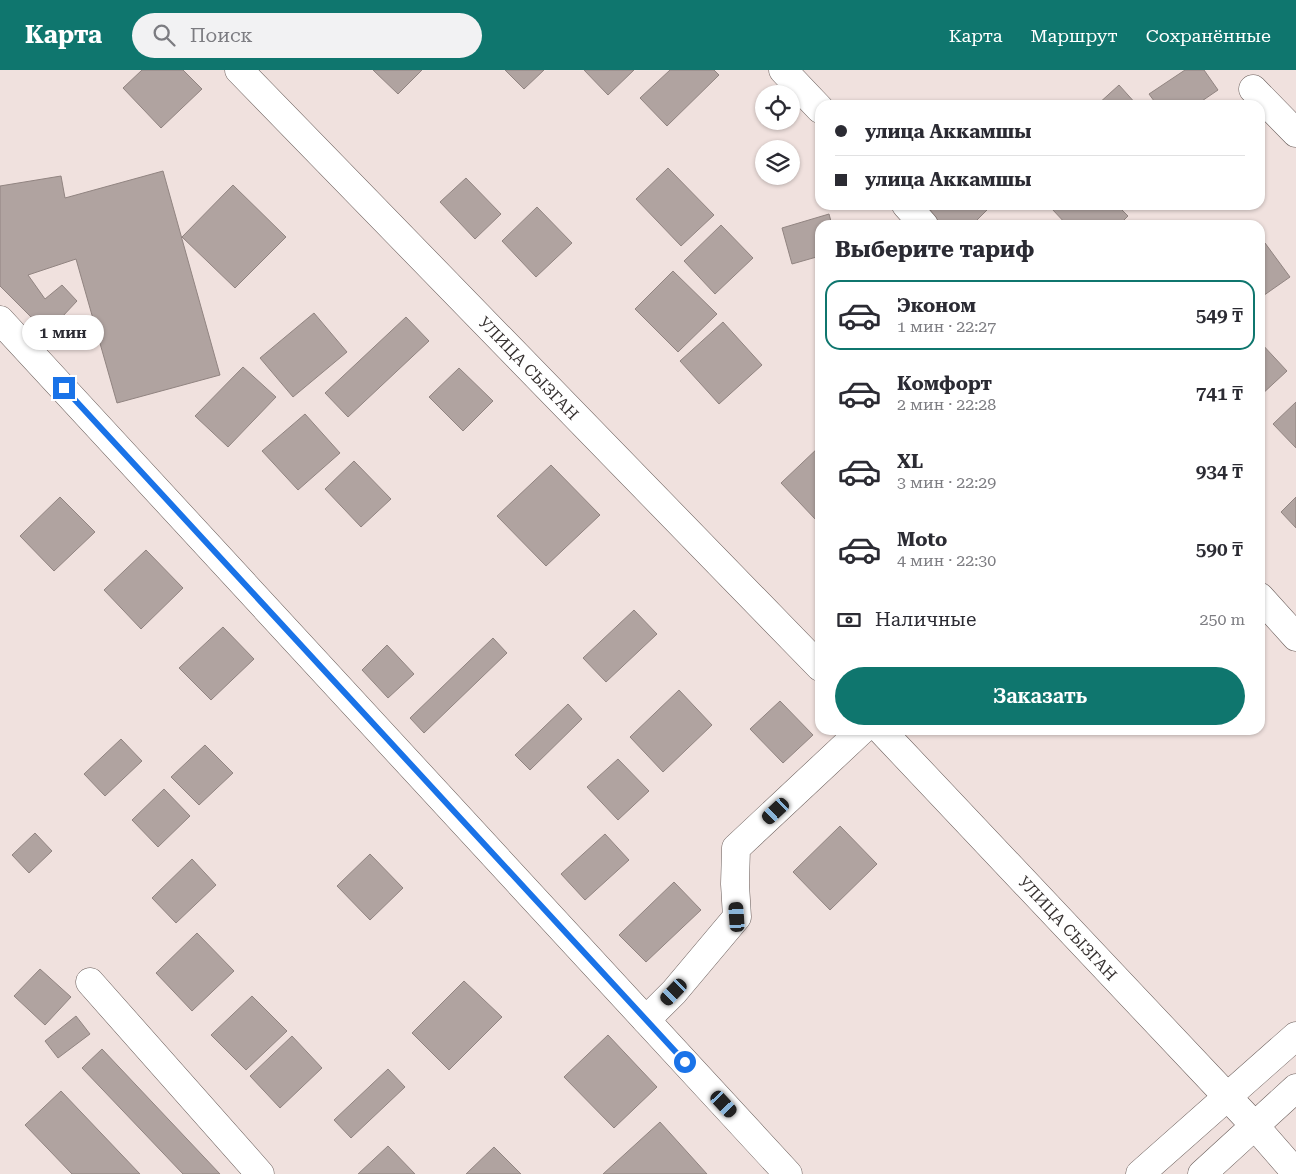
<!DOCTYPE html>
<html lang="ru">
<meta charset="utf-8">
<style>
body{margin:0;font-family:"Roboto Serif",serif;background:#f2f2f3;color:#2b2b33;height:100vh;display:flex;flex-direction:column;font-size:19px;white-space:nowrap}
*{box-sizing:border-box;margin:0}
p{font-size:16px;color:#7c7c81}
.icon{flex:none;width:28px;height:28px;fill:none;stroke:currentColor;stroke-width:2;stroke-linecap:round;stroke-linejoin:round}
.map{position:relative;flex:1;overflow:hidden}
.sheet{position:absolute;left:815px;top:150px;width:450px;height:515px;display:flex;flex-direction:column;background:#fff;border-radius:15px;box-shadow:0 1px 4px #0004}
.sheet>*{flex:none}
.hud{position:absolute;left:815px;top:30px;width:450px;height:110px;border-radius:15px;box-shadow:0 1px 4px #0004;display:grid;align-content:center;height:110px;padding:0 20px;background:#fff}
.controls{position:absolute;left:755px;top:15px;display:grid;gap:10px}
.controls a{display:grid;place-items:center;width:45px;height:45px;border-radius:50%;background:#fff;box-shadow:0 1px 4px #0004;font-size:25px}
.end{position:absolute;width:22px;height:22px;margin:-11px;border:6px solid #1a73e8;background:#fff;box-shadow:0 0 0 2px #fff}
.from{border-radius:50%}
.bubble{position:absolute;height:35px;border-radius:18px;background:#fff;box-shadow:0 1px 4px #0004;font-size:16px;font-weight:600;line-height:35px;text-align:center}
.car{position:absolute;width:15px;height:30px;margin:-15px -8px;border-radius:6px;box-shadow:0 0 4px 1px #0007;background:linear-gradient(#222 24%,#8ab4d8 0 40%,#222 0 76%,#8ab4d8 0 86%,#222 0)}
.hud b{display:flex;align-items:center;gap:18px;height:48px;font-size:19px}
.hud b+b{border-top:1px solid #e1e1e2}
.hud i{width:12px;height:12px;background:#2b2b33}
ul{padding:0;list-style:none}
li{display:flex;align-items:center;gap:15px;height:70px;margin:0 10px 8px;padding:0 10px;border:2px solid transparent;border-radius:15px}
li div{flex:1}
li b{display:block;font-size:19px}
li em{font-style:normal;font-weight:600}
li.active{border-color:#0f766e}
li>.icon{width:45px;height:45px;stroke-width:1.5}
h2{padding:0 20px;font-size:22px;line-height:60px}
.pay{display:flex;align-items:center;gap:12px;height:55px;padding:0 20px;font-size:19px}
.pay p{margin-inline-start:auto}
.action{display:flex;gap:10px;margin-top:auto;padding:10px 20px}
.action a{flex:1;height:58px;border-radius:30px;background:#0f766e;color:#fff;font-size:20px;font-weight:600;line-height:58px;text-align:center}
header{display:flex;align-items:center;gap:30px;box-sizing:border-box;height:70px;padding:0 25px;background:#0f766e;color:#fff}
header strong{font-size:24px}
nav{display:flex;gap:28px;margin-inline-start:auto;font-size:18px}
.search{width:350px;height:45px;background:#f2f2f3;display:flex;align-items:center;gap:12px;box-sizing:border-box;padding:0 18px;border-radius:28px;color:#7c7c81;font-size:19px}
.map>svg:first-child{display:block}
</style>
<header>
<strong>Карта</strong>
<div class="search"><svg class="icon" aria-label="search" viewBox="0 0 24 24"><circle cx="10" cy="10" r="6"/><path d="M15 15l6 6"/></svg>Поиск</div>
<nav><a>Карта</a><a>Маршрут</a><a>Сохранённые</a></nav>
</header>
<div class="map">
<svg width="1296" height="1104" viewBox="0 0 1296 1104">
<rect width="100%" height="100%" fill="#f0e1de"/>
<!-- building -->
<g fill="#b0a3a0" stroke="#918481">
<polygon points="142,0 183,0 202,19 161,58 123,18"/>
<polygon points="373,0 422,0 398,24"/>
<polygon points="505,0 544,0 524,19"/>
<polygon points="584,0 634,0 608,25"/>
<polygon points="670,0 714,0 719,5 667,56 640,28"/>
<polygon points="1185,0 1204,0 1218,20 1196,35 1157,35 1149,24"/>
<polygon points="1119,15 1137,35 1097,35"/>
<polygon points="668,98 714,145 681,176 636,129"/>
<polygon points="163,101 220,305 117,333 76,189 28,205 45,229 62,215 77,231 47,263 0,216 0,116 61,106 65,128"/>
<polygon points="466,108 501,144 475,169 440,132"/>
<polygon points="233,115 286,167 235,218 182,167"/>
<polygon points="937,135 992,135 972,155 940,155 928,143"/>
<polygon points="1057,135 1117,135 1128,146 1119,155 1067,155 1052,139"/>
<polygon points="537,137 572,173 536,207 502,171"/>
<polygon points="829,144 832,155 820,155 820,186 792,194 782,158"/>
<polygon points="721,155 753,188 715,224 684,191"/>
<polygon points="1265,173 1290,207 1260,228 1260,176"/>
<polygon points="673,201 717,244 678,282 635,239"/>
<polygon points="314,243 347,282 293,327 260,288"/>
<polygon points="406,247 429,271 348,347 325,323"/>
<polygon points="723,252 762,295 719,334 680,291"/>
<polygon points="1260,272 1287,301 1260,326"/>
<polygon points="243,297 276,327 228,377 195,346"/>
<polygon points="459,298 493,331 463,361 429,327"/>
<polygon points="1296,332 1296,378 1273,354"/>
<polygon points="305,344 340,383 298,420 262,381"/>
<polygon points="820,376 820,446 816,450 781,413"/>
<polygon points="354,391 391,429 361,457 325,419"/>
<polygon points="551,395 600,445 546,496 497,446"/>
<polygon points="60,427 95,462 54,501 20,466"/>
<polygon points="1296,427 1296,458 1281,442"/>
<polygon points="146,480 183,518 141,559 104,520"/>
<polygon points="634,540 657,564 606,612 583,588"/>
<polygon points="223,557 254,589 211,630 179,598"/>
<polygon points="493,568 507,583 424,663 410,648"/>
<polygon points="387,575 414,604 388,628 362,600"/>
<polygon points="679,620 712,655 663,702 630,667"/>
<polygon points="780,631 813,665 783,693 750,659"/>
<polygon points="568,634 582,649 530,700 515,685"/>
<polygon points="121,669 142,691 105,726 84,704"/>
<polygon points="205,675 233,703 199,735 171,707"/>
<polygon points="618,689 649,721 618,750 587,717"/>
<polygon points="164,719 190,746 158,777 132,750"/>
<polygon points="840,756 877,794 830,840 793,802"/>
<polygon points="35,763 52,781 29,803 12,785"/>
<polygon points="605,764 629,790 585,830 561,804"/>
<polygon points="370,784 403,818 370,850 337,816"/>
<polygon points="192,789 216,815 176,853 152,828"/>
<polygon points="674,812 701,840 646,892 619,865"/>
<polygon points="197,863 234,901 192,941 156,903"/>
<polygon points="40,899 71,927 45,955 14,926"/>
<polygon points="464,911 502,947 449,1000 412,963"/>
<polygon points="252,926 287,961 246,1000 211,965"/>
<polygon points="76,946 90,964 58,988 45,971"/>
<polygon points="608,965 657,1017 614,1058 564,1007"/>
<polygon points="292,966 322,998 280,1038 250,1006"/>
<polygon points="102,979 220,1104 183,1104 82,998"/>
<polygon points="388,999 405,1017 351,1068 334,1050"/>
<polygon points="61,1021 140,1104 72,1104 25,1055"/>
<polygon points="660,1052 707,1104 603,1104"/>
<polygon points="388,1076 415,1104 358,1104"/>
<polygon points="494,1077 521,1104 466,1104"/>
</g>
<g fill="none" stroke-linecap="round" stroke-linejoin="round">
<defs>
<g id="minor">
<polyline points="239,0 820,597"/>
<polyline points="783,0 820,39"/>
<polyline points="1253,19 1296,63"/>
<polyline points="906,135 924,155"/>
<polyline points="0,250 788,1104"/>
<polyline points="1260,527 1296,567"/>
<polyline points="881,660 1255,1056 1296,1103"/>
<polyline points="90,912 260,1104"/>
<polyline points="646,950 674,922 737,847 735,814 736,778 862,660"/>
</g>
<g id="major">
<polyline points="1140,1104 1296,966"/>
<polyline points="1202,1104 1296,1018"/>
</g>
</defs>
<!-- minor casing -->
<use href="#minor" stroke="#685c59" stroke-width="29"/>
<!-- major casing -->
<use href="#major" stroke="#685c59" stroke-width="29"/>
<!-- minor -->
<use href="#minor" stroke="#fff" stroke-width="28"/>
<!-- major -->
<use href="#major" stroke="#fff" stroke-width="28"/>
</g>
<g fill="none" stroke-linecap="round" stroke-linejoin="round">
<!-- route -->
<polyline stroke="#1a73e8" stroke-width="6" points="64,318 685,992"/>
</g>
<g text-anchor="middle" stroke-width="4" stroke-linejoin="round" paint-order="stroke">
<!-- street labels -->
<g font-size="16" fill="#363130" stroke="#fff">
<text transform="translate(529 298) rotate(46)" y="6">УЛИЦА СЫЗГАН</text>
<text transform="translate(1068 858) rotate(47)" y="6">УЛИЦА СЫЗГАН</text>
</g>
</g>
</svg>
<div class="controls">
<a><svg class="icon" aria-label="locate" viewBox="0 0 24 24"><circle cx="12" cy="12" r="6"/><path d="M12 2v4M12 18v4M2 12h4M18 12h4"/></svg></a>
<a><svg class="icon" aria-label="layers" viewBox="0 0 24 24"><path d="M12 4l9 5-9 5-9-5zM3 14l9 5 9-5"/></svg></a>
</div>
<i class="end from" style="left:685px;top:992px"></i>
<i class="end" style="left:64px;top:318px"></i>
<div class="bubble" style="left:22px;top:245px;width:82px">1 мин</div>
<i class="car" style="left:776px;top:741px;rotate:227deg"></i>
<i class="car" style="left:737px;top:847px;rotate:356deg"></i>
<i class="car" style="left:674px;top:922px;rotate:224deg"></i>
<i class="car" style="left:724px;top:1034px;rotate:137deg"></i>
<div class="hud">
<b><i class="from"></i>улица Аккамшы</b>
<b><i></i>улица Аккамшы</b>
</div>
<section class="sheet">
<h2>Выберите тариф</h2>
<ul>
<li class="active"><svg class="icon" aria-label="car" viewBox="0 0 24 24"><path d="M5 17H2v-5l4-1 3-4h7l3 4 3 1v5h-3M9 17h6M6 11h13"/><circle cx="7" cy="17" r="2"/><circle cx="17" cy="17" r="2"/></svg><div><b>Эконом</b><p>1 мин · 22:27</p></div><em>549 ₸</em></li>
<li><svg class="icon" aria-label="car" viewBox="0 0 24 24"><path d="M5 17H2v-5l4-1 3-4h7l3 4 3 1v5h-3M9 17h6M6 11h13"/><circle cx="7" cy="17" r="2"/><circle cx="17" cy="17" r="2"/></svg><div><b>Комфорт</b><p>2 мин · 22:28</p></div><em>741 ₸</em></li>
<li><svg class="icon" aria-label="car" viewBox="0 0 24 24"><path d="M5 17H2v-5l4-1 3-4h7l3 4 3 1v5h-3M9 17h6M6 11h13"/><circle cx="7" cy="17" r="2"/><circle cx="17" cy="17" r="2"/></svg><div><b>XL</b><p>3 мин · 22:29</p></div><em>934 ₸</em></li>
<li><svg class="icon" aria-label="car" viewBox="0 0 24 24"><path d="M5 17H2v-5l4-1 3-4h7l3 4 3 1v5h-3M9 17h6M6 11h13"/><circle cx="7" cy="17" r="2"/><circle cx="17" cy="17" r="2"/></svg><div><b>Moto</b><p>4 мин · 22:30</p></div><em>590 ₸</em></li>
</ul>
<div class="pay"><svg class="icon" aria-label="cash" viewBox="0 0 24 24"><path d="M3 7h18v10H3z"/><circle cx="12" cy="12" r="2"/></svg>Наличные<p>250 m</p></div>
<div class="action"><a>Заказать</a></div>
</section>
</div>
